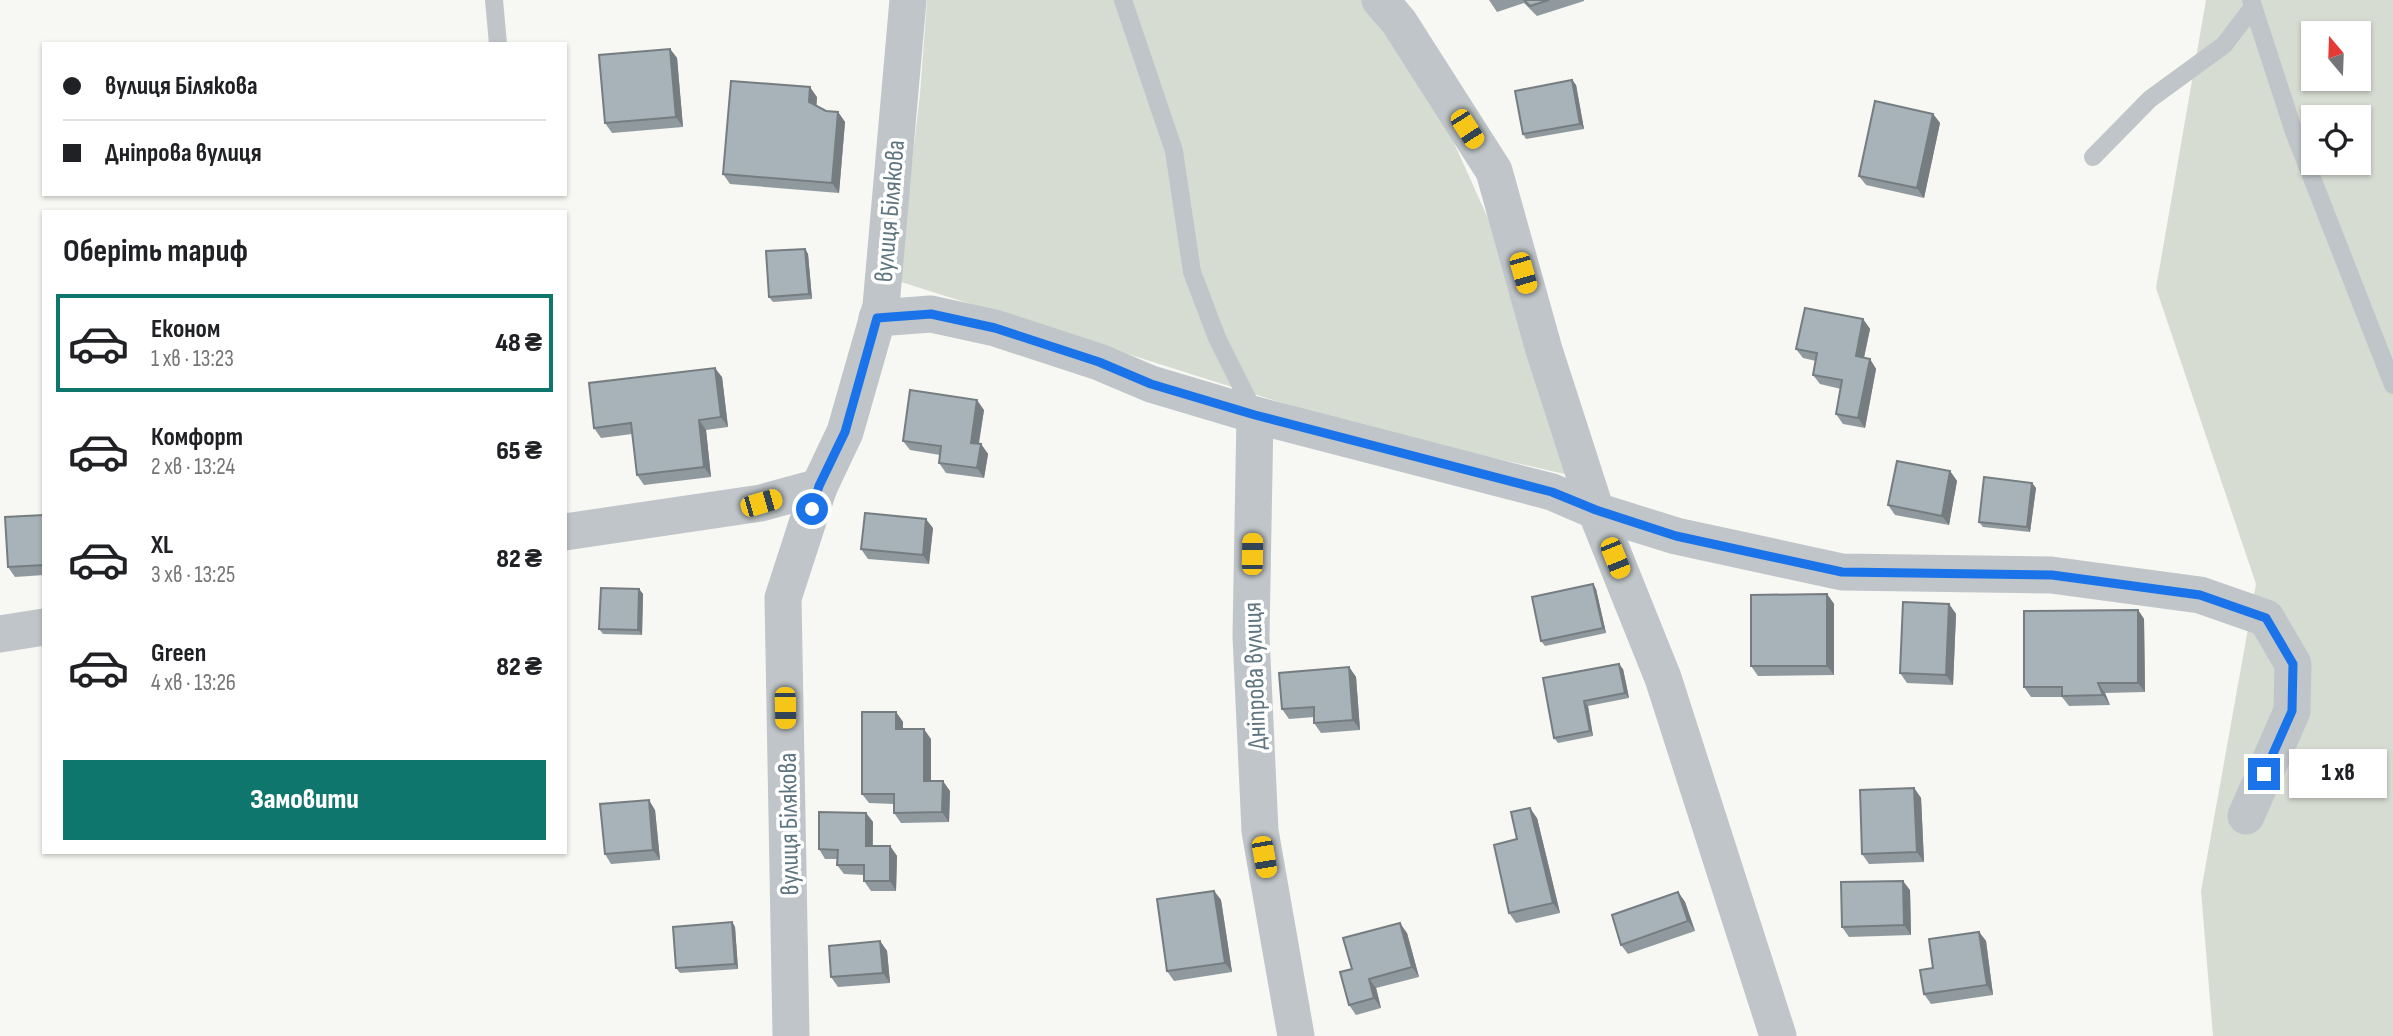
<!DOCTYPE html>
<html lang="uk">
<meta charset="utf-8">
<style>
body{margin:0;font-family:"Sofia Sans Condensed",sans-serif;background:#f2f2f2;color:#202124;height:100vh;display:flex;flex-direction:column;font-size:26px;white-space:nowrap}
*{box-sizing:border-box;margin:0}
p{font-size:23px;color:#757577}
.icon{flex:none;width:38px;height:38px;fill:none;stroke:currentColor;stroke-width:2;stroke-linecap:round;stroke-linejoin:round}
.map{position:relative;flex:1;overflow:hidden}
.side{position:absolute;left:42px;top:210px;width:525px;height:644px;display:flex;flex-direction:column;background:#fff;border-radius:0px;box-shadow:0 2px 5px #0004}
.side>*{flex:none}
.guide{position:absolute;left:42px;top:42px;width:525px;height:154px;border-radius:0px;box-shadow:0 2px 5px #0004;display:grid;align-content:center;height:154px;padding:0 21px;background:#fff}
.needle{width:46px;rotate:341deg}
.fabs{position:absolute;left:2301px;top:21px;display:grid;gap:14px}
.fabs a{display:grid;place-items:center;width:70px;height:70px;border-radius:0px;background:#fff;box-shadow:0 2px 5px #0004;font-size:35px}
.end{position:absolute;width:32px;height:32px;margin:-16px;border:9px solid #1a73e8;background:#fff;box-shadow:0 0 0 4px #fff}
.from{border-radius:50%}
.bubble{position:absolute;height:49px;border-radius:0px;background:#fff;box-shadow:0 2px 5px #0004;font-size:23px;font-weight:800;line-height:49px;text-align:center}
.car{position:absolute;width:21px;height:42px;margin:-21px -10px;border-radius:9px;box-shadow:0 0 5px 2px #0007;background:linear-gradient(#f5c518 24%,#345 0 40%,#f5c518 0 76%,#345 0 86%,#f5c518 0)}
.guide b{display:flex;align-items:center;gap:24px;height:66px;font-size:26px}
.guide b+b{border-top:2px solid #e0e0e0}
.guide i{width:18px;height:18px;background:#202124}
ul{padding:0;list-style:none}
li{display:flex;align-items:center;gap:21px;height:98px;margin:0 14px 10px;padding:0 7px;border:4px solid transparent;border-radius:0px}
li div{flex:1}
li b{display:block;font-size:26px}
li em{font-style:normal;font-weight:800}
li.on{border-color:#0f766e}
li>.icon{width:63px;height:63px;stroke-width:1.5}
h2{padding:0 21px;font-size:32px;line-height:84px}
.cta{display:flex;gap:14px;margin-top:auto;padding:14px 21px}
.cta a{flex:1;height:80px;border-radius:0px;background:#0f766e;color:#fff;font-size:28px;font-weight:800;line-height:80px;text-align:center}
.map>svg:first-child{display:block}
</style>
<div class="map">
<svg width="2393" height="1036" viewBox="0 0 2393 1036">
<rect width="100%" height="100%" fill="#f7f7f3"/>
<!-- green -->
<g fill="#d7dcd2" fill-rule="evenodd">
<polygon points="927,0 1366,0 1450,134 1509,265 1569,475 1358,427 898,281 920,94"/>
<path d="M2206 0H2393V1036H2213L2201 891 2256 584 2156 288ZM2314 33H2359V79H2314ZM2314 117H2359V163H2314Z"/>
</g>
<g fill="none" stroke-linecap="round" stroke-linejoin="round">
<!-- lane -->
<g stroke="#bfc5c8" stroke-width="18">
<polyline points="494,0 498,44"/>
<polyline points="1123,0 1174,151 1192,272 1217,338 1254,412"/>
<polyline points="2251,0 2294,132 2393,385"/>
<polyline points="2093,157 2150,99 2224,45 2253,7"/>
</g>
<!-- street -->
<g stroke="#bfc5c8" stroke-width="37">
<polyline points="1380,0 1399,22 1494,171 1544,350 1596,511 1663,678 1778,1036"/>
<polyline points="877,318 931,314 995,328 1099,362 1151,384 1255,415 1552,492 1596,511 1676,536 1842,572 2051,575 2200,595 2266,618 2293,664 2292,711 2246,816"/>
<polyline points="1255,415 1251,636 1260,831 1296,1036"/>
<polyline points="565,532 761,503 819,487"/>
<polyline points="0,634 44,627"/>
<polyline points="791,1036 783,598 819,487 845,432 881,306 908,0"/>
</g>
</g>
<!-- wall -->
<g fill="#909a9e">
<polygon points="1489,0 1584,0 1584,1 1537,16 1524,3 1497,12"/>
<polygon points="670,49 677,58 683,127 612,133 605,123"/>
<polygon points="1572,80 1576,85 1584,129 1526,139 1523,134"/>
<polygon points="817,97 816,106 826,111 838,112 845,122 839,193 730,184 723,174"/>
<polygon points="1933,114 1940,123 1924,198 1866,185 1859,176"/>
<polygon points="805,249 808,254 812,299 773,302 769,297"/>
<polygon points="1863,319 1870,329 1864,358 1870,359 1876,369 1865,428 1843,424 1836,414 1841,389 1820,384 1813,375 1816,361 1803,358 1796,349"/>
<polygon points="722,377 728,427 706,430 711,477 644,485 637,475 632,434 601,438 594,428"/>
<polygon points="984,410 979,444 981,444 988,454 984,478 946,473 939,463 940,455 910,450 903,441"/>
<polygon points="1950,471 1957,481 1949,525 1895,515 1888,505"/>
<polygon points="2032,483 2036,488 2030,532 1983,527 1979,522"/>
<polygon points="44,515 44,575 15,577 8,567"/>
<polygon points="933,528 929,564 868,559 861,549"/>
<polygon points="1593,584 1596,589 1606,633 1545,646 1541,641"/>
<polygon points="639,589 643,594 642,635 603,634 599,629"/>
<polygon points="1827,594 1834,604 1834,675 1758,676 1751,666"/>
<polygon points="1949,604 1956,614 1953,685 1907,683 1900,673"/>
<polygon points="2138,610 2144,619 2145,692 2105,693 2110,705 2069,706 2062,697 2031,697 2024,687"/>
<polygon points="1349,667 1356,677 1360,730 1321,733 1314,723 1314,717 1289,719 1282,709"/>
<polygon points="1623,669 1629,698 1588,706 1593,736 1558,743 1554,738 1543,678"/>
<polygon points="896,712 903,722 903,729 931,739 931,781 950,791 949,822 901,823 894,813 894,804 869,803 862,794"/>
<polygon points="1914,788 1921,798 1924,862 1869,864 1862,854"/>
<polygon points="655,810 660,860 611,864 605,854"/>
<polygon points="866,813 873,822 873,846 890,846 897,856 896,891 871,891 864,881 864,875 844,874 837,865 838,859 825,859 819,849"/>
<polygon points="1537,818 1560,913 1516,923 1509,913 1517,839"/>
<polygon points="1910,890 1911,935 1849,937 1842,927"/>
<polygon points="1214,891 1221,900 1232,972 1174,981 1167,971"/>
<polygon points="1678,892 1685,902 1695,931 1628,954 1621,945"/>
<polygon points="732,922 735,927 738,969 680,973 676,968"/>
<polygon points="1979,932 1986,941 1993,995 1931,1004 1924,994"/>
<polygon points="1407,933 1419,977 1376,988 1381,1008 1356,1015 1349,1005 1352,969"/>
<polygon points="880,941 887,951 890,983 838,987 831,977"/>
</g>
<!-- shaded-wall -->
<g fill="#757d81">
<polygon points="670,49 677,58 683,127 676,117"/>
<polygon points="1572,80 1576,85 1584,129 1580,124"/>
<polygon points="810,87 817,97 816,112 809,102"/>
<polygon points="838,112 845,122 839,193 832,183"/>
<polygon points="1933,114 1940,123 1924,198 1917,188"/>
<polygon points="805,249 808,254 812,299 809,294"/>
<polygon points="1863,319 1870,329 1862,366 1856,356"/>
<polygon points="1870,359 1876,369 1865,428 1858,418"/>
<polygon points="715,368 722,377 728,427 721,417"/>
<polygon points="977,400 984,410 977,452 971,443"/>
<polygon points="699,420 706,430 711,477 704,467"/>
<polygon points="981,444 988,454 984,478 977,468"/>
<polygon points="1950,471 1957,481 1949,525 1942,516"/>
<polygon points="2032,483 2036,488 2030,532 2027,527"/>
<polygon points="926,519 933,528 929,564 923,555"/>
<polygon points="1593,584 1596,589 1606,633 1603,628"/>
<polygon points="639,589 643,594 642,635 638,630"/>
<polygon points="1827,594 1834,604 1834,675 1827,666"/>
<polygon points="1949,604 1956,614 1953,685 1946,675"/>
<polygon points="2138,610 2144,619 2145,692 2138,683"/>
<polygon points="1619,664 1623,669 1629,698 1625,693"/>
<polygon points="1349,667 1356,677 1360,730 1353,720"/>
<polygon points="2098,683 2105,693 2110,705 2103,695"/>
<polygon points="1584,701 1588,706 1593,736 1590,731"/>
<polygon points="896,712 903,722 903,739 896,729"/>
<polygon points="924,729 931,739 931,791 924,781"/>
<polygon points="943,781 950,791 949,822 942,812"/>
<polygon points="1914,788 1921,798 1924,862 1917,852"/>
<polygon points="649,800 655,810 660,860 653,850"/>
<polygon points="1530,808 1537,818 1560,913 1553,903"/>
<polygon points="866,813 873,822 872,856 866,846"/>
<polygon points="890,846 897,856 896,891 890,881"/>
<polygon points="1903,881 1910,890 1911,935 1904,925"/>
<polygon points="1214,891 1221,900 1232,972 1225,963"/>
<polygon points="1678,892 1685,902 1695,931 1688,921"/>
<polygon points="732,922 735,927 738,969 735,964"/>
<polygon points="1400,923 1407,933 1419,977 1412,967"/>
<polygon points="1979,932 1986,941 1993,995 1987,985"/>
<polygon points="880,941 887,951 890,983 883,973"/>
<polygon points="1369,979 1376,988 1381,1008 1374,998"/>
</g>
<!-- building -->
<g fill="#a7b3b8" stroke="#757d81" stroke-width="2">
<polygon points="1524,0 1549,0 1530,6"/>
<polygon points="670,49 676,117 605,123 599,55"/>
<polygon points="1572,80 1580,124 1523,134 1515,91"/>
<polygon points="731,81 810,87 809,102 826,111 838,112 832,183 723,174"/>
<polygon points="1875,101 1933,114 1917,188 1859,176"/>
<polygon points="805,249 809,294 769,297 766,251"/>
<polygon points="1805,308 1863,319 1856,356 1870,359 1858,418 1836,414 1842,380 1813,375 1817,353 1796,349"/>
<polygon points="715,368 721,417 699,420 704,467 637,475 631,423 594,428 589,383"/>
<polygon points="910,390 977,400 971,443 981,444 977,468 939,463 941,446 903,441"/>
<polygon points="1897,461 1950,471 1942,516 1888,505"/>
<polygon points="1984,477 2032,483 2027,527 1979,522"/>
<polygon points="865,513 926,519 923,555 861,549"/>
<polygon points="44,515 44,565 8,567 5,517"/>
<polygon points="1593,584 1603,628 1541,641 1532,597"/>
<polygon points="601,588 639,589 638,630 599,629"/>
<polygon points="1827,594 1827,666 1751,666 1751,595"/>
<polygon points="1903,602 1949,604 1946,675 1900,673"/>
<polygon points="2138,610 2138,683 2098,683 2103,695 2062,696 2062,687 2024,687 2024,611"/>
<polygon points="1619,664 1625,693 1584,701 1590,731 1554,738 1543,678"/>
<polygon points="1349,667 1353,720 1314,723 1314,707 1282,709 1279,673"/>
<polygon points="862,712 896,712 896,729 924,729 924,781 943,781 942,812 894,813 894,794 862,794"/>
<polygon points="1914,788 1917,852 1862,854 1860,790"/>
<polygon points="649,800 653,850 605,854 600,804"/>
<polygon points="1530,808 1553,903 1509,913 1494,845 1517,839 1511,812"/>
<polygon points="819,812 866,813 866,846 890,846 890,881 864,881 864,865 837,865 838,850 819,849"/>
<polygon points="1903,881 1904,925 1842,927 1841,882"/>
<polygon points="1214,891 1225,963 1167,971 1157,899"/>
<polygon points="1678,892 1688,921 1621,945 1612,915"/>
<polygon points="732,922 735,964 676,968 673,927"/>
<polygon points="1400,923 1412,967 1369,979 1374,998 1349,1005 1340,972 1352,969 1343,938"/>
<polygon points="1979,932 1987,985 1924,994 1920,970 1933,968 1929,939"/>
<polygon points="880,941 883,973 831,977 829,946"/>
</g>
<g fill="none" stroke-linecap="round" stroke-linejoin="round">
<!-- route -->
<polyline stroke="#1a73e8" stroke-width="9" points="812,509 819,486 845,432 877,318 931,314 995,328 1099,362 1151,384 1255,415 1552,492 1596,510 1676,536 1842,572 2052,575 2200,595 2266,618 2293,664 2292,711 2264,774"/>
</g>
<g text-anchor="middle" stroke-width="7" stroke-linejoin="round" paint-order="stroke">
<!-- street labels -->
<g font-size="26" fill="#5f7681" stroke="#fff">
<text transform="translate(889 211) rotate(-85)" y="9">вулиця Білякова</text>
<text transform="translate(1254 676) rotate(-92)" y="9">Дніпрова вулиця</text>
<text transform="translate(788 824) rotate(-91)" y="9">вулиця Білякова</text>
</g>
</g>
</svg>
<div class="fabs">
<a><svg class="needle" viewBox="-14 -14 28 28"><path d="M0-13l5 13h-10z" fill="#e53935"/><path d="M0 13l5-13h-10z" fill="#757577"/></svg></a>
<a><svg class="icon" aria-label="locate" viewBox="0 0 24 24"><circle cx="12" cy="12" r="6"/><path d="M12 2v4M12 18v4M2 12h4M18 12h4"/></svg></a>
</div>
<i class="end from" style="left:812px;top:509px"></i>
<i class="end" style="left:2264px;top:774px"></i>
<div class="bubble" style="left:2289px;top:749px;width:98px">1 хв</div>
<i class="car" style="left:1467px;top:129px;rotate:147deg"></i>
<i class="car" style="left:1523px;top:273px;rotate:164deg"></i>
<i class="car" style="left:761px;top:503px;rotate:74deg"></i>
<i class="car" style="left:1252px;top:554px;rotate:1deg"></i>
<i class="car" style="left:1615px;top:558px;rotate:158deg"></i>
<i class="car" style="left:785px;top:708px;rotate:179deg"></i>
<i class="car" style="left:1264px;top:857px;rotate:170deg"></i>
<div class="guide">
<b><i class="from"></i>вулиця Білякова</b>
<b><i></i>Дніпрова вулиця</b>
</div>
<section class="side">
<h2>Оберіть тариф</h2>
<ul>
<li class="on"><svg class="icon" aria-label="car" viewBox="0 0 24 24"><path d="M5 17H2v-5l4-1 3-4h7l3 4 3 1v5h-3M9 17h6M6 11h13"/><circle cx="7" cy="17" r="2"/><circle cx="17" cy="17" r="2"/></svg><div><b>Економ</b><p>1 хв · 13:23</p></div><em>48 ₴</em></li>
<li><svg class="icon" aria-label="car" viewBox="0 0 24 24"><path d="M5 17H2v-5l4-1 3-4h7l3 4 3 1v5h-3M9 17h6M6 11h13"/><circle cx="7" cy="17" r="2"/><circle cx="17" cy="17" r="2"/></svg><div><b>Комфорт</b><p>2 хв · 13:24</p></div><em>65 ₴</em></li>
<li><svg class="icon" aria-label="car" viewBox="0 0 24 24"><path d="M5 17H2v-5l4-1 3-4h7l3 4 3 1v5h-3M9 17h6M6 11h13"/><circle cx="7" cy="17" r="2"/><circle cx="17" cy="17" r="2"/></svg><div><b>XL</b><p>3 хв · 13:25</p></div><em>82 ₴</em></li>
<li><svg class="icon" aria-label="car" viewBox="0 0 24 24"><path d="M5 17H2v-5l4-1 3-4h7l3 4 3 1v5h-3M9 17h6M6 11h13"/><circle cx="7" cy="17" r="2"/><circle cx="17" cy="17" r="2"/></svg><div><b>Green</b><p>4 хв · 13:26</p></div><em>82 ₴</em></li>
</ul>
<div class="cta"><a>Замовити</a></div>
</section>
</div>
